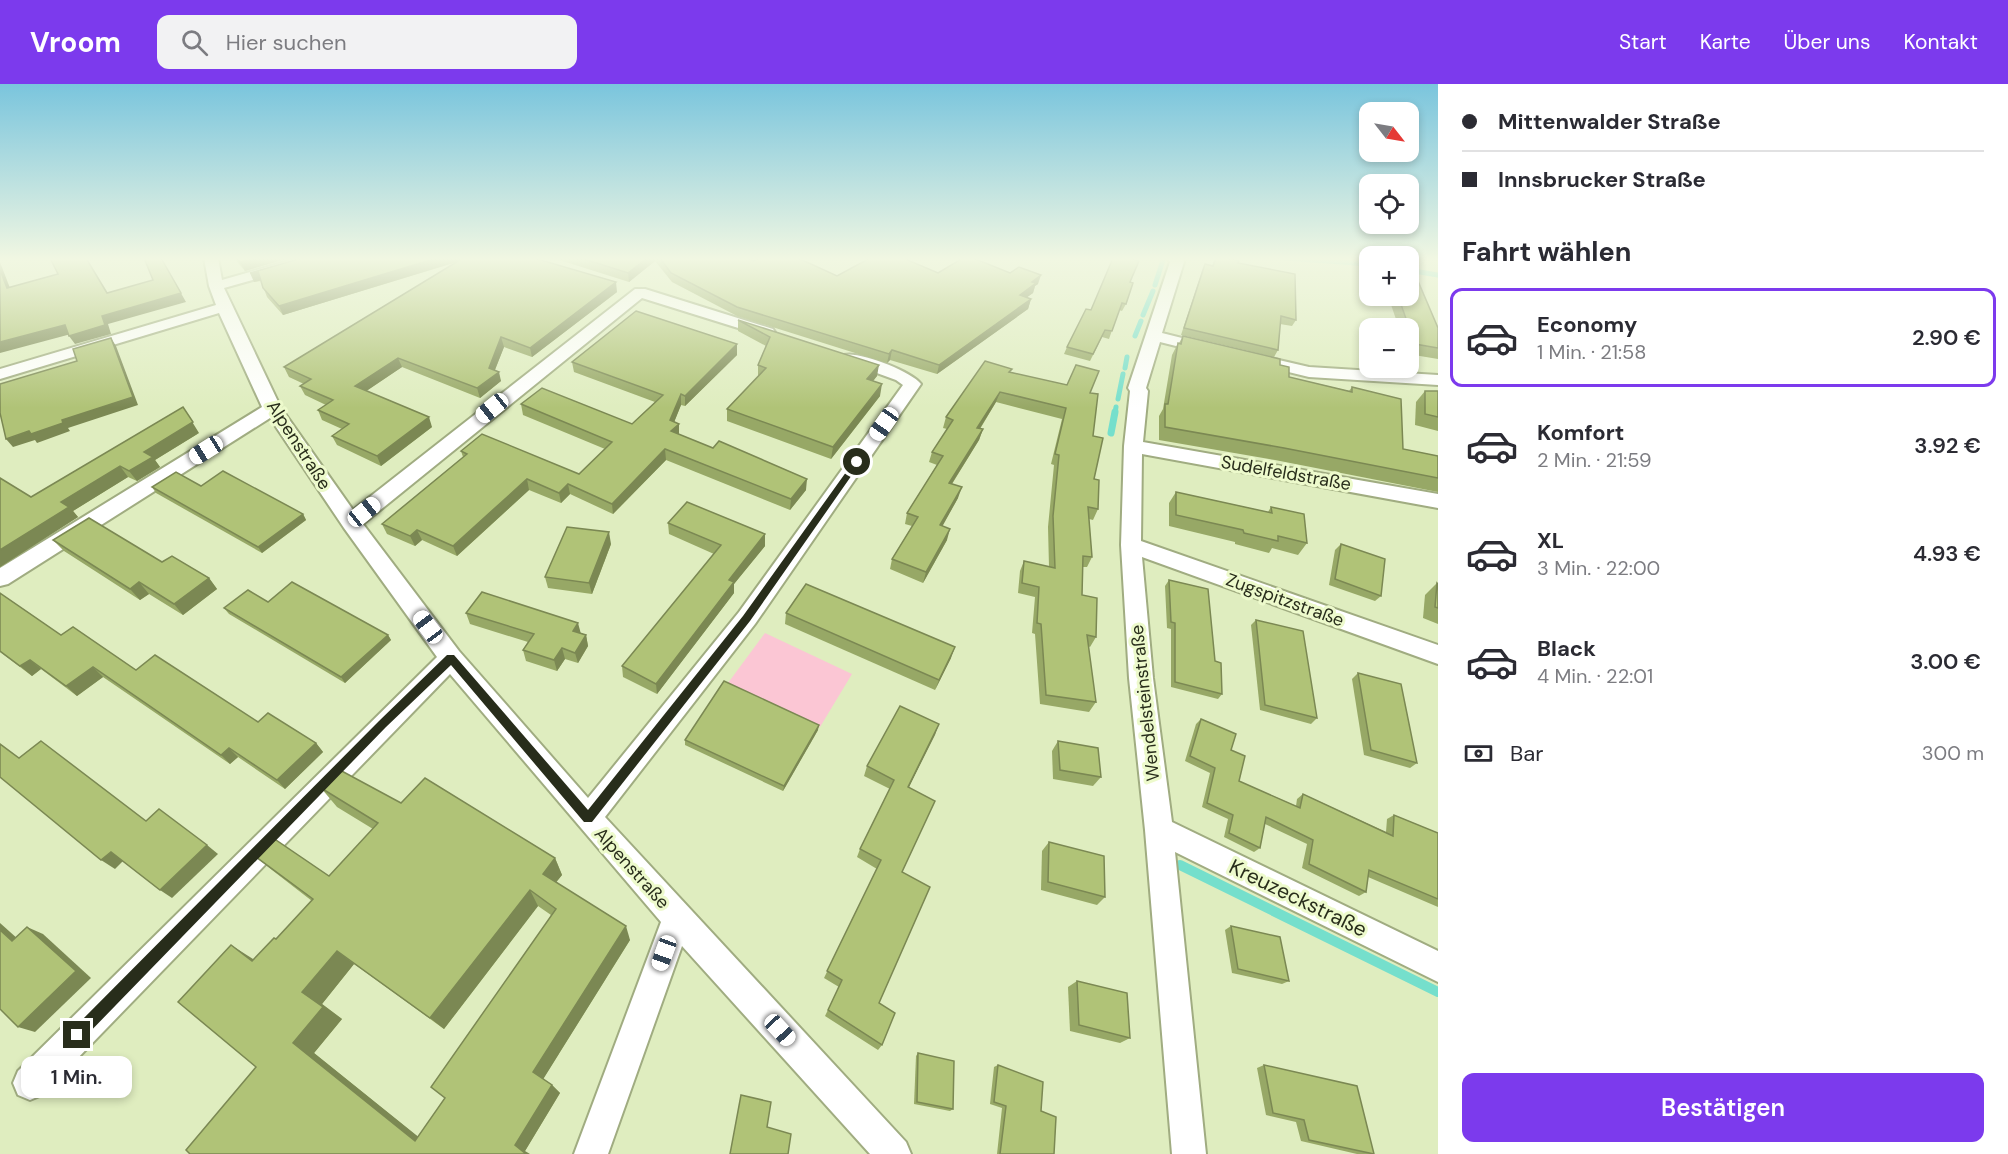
<!DOCTYPE html>
<html lang="de">
<meta charset="utf-8">
<style>
body{margin:0;font-family:"DM Sans",sans-serif;background:#f2f2f3;color:#2b2b33;height:100vh;display:flex;flex-direction:column;font-size:22px;white-space:nowrap}
*{box-sizing:border-box;margin:0}
p{font-size:20px;color:#7c7c81}
.icon{flex:none;width:33px;height:33px;fill:none;stroke:currentColor;stroke-width:2;stroke-linecap:round;stroke-linejoin:round}
.map{position:relative;flex:1;overflow:hidden}
.details{display:flex;flex-direction:column;background:#fff;width:570px}
.details>*{flex:none}
.guide{display:grid;align-content:center;height:132px;padding:0 24px;background:#fff}
.needle{width:39px;rotate:121deg}
.fabs{position:absolute;left:1359px;top:18px;display:grid;gap:12px}
.fabs a{display:grid;place-items:center;width:60px;height:60px;border-radius:12px;background:#fff;box-shadow:0 3px 9px #0003;font-size:30px}
.end{position:absolute;width:27px;height:27px;margin:-14px;border:8px solid #282d1b;background:#fff;box-shadow:0 0 0 3px #fff}
.from{border-radius:50%}
.bubble{position:absolute;height:42px;border-radius:12px;background:#fff;box-shadow:0 3px 9px #0003;font-size:20px;font-weight:600;line-height:42px;text-align:center}
.car{position:absolute;width:18px;height:36px;margin:-18px -9px;border-radius:8px;box-shadow:0 0 4px 2px #0007;background:linear-gradient(#fff 24%,#345 0 40%,#fff 0 76%,#345 0 86%,#fff 0)}
.guide b{display:flex;align-items:center;gap:21px;height:57px;font-size:22px}
.guide b+b{border-top:2px solid #e1e1e2}
.guide i{width:15px;height:15px;background:#2b2b33}
ul{padding:0;list-style:none}
li{display:flex;align-items:center;gap:18px;height:99px;margin:0 12px 9px;padding:0 12px;border:3px solid transparent;border-radius:12px}
li div{flex:1}
li b{display:block;font-size:22px}
li em{font-style:normal;font-weight:600}
li.selected{border-color:#7c3aed}
li>.icon{width:54px;height:54px;stroke-width:1.5}
h2{padding:0 24px;font-size:27px;line-height:72px}
.pay{display:flex;align-items:center;gap:15px;height:66px;padding:0 24px;font-size:22px}
.pay p{margin-inline-start:auto}
.cta{display:flex;gap:12px;margin-top:auto;padding:12px 24px}
.cta a{flex:1;height:69px;border-radius:12px;background:#7c3aed;color:#fff;font-size:24px;font-weight:600;line-height:69px;text-align:center}
header{display:flex;align-items:center;gap:36px;box-sizing:border-box;height:84px;padding:0 30px;background:#7c3aed;color:#fff}
header strong{font-size:28px}
nav{display:flex;gap:33px;margin-inline-start:auto;font-size:21px}
.search{width:420px;height:54px;background:#f2f2f3;display:flex;align-items:center;gap:15px;box-sizing:border-box;padding:0 21px;border-radius:12px;color:#7c7c81;font-size:22px}
main{display:flex;flex:1;min-height:0}
.map>svg:first-child{display:block}
</style>
<header>
<strong>Vroom</strong>
<div class="search"><svg class="icon" aria-label="search" viewBox="0 0 24 24"><circle cx="10" cy="10" r="6"/><path d="M15 15l6 6"/></svg>Hier suchen</div>
<nav><a>Start</a><a>Karte</a><a>Über uns</a><a>Kontakt</a></nav>
</header>
<main>
<div class="map">
<svg width="1438" height="1070" viewBox="0 0 1438 1070">
<rect width="100%" height="100%" fill="#dfedbf"/>
<!-- green -->
<polygon fill="#fbc6d4" points="765,549 852,590 820,643 728,599"/>
<g fill="none" stroke-linecap="round" stroke-linejoin="round">
<!-- stream-far2 -->
<g stroke="#75dfcc" stroke-width="5">
<polyline points="1284,174 1370,180"/>
<polyline points="1408,186 1438,191"/>
<polyline points="1155,201 1163,176"/>
<polyline points="1143,231 1153,207"/>
<polyline points="1135,252 1141,237"/>
<polyline points="1125,284 1127,273"/>
<polyline points="1118,315 1123,290"/>
<polyline points="1115,329 1116,323"/>
</g>
<!-- stream-far1 -->
<polyline stroke="#75dfcc" stroke-width="7" points="1111,349 1115,328"/>
<!-- stream -->
<polyline stroke="#75dfcc" stroke-width="10" points="1180,781 1438,908"/>
<defs>
<g id="street">
<path d="M204 174H218L222 196 299 174H323L321 177 224 204 281 324 353 426 635 205H645L773 245 775 248 773 251 767 253 642 214 363 440 459 567 588 714 739 528 903 301 896 296 844 277 842 274 844 271C859 267 911 287 921 300L755 540 605 733 906 1058 911 1070H870L682 862 608 1070H574L661 838 450 590 42 1011 30 1016 18 1011 13 999 18 987 437 573 344 444 270 334 8 500 0 502V484L262 323 219 229 0 295V285L216 221 209 202Z"/>
<polygon points="1167,174 1182,174 1184,178 1162,249 1214,262 1216,265 1208,270 1160,258 1146,304 1148,307 1143,358 1438,410 1438,424 1142,370 1141,457 1438,561 1438,580 1142,473 1153,594 1172,738 1438,867 1438,898 1175,768 1206,1070 1172,1070 1145,746 1129,594 1121,461 1124,362 1130,307 1128,304 1170,178"/>
<polygon points="1249,269 1309,283 1438,291 1438,301 1309,293 1243,277 1241,274"/>
</g>
</defs>
<!-- street casing -->
<use href="#street" stroke="#a0ac81" stroke-width="4"/>
<!-- street -->
<use href="#street" fill="#fff" fill-rule="evenodd"/>
</g>
<!-- wall -->
<g fill="#97a866" fill-rule="evenodd">
<polygon points="234,174 289,174 245,187"/>
<polygon points="302,174 534,174 617,208 532,273 504,263 495,286 501,297 480,314 402,283 366,307 432,343 381,382 337,361 332,352 342,345 322,336 318,326 326,321 305,311 300,302 304,300 289,293 284,283 457,178 283,231 267,213 261,197 254,198"/>
<polygon points="553,174 748,174 754,177 837,192 938,189 1038,200 1035,202 1033,209 1026,214 1031,215 1028,225 937,290 890,276 887,279 737,232 672,198 655,177 629,198"/>
<polygon points="1215,174 1238,179 1296,236 1292,242 1280,240 1278,266 1274,273 1181,251 1202,187 1205,180 1212,182"/>
<polygon points="1130,198 1126,220 1122,227 1119,226 1109,255 1102,253 1090,277 1064,270 1067,263 1091,226"/>
<polygon points="1388,212 1408,212 1438,244 1438,275 1408,270 1408,244 1399,244"/>
<polygon points="738,236 877,292 873,297 880,312 831,375 727,337 727,325 758,292 758,281 766,262 738,247"/>
<polygon points="1183,252 1280,281 1289,293 1349,307 1352,303 1403,365 1438,372 1438,408 1275,376 1159,356 1159,332 1163,325 1172,271 1178,259 1179,259"/>
<polygon points="737,271 685,322 681,321 674,338 679,350 806,406 790,426 666,376 613,430 570,410 561,419 529,406 457,472 422,456 415,462 387,450 382,440 463,373 461,367 579,390 605,365 523,331 521,320 632,340 655,318 574,288 572,278"/>
<polygon points="1010,288 1090,309 1093,352 1094,395 1098,425 1093,436 1089,435 1092,473 1087,483 1083,483 1082,511 1096,553 1090,563 1088,562 1096,618 1089,628 1040,620 1035,550 1032,549 1035,513 1018,509 1020,487 1024,477 1049,483 1048,443 1054,381 1051,380 1062,335 996,318 980,345 983,345 979,356 952,400 958,414 942,442 947,456 923,499 890,485 892,475 912,442 905,440 907,429 937,381 929,378 932,368 947,345 943,344 946,333"/>
<polygon points="1425,307 1438,307 1438,347 1415,341 1416,318"/>
<polygon points="199,349 155,376 160,383 137,397 128,393 73,427 78,433 0,483 0,394 31,413"/>
<polygon points="201,402 303,430 306,436 262,469 156,409 152,403"/>
<polygon points="1176,408 1268,428 1271,423 1307,459 1298,471 1272,464 1269,469 1235,460 1235,458 1169,442 1169,419"/>
<polygon points="668,439 765,462 734,500 734,509 657,610 623,593 622,582 714,470 669,450"/>
<polygon points="53,456 162,478 209,494 217,505 183,531 149,510 140,516 64,467"/>
<polygon points="611,460 592,510 548,504 545,493"/>
<polygon points="1341,460 1381,512 1375,517 1329,501 1335,466"/>
<polygon points="1169,496 1215,577 1222,610 1218,615 1171,603 1171,545 1167,544 1165,502"/>
<polygon points="1437,499 1438,500 1438,540 1423,534 1425,511"/>
<polygon points="0,509 61,551 136,586 258,638 316,659 323,668 285,705 238,673 230,680 103,593 77,612 41,585 32,592 0,568"/>
<polygon points="268,518 388,551 391,556 345,599 229,530 224,524"/>
<polygon points="466,529 580,549 586,551 588,562 578,579 565,575 557,587 526,577 523,566 528,558 470,540"/>
<polygon points="786,529 951,574 935,606 785,540"/>
<polygon points="1256,536 1317,634 1311,640 1260,626 1251,541"/>
<polygon points="1358,589 1417,679 1410,684 1364,671 1352,595"/>
<polygon points="1201,635 1231,666 1239,697 1296,722 1297,715 1303,710 1386,748 1387,735 1394,731 1438,749 1438,823 1368,793 1366,808 1359,812 1302,784 1307,760 1265,740 1260,764 1254,768 1224,753 1228,735 1202,723 1210,689 1185,677 1196,640"/>
<polygon points="939,640 909,703 902,788 879,919 882,961 878,966 825,932 839,903 824,894 877,785 857,773 860,765 890,705 864,692 867,682"/>
<polygon points="818,646 783,707 685,661 685,656"/>
<polygon points="1058,657 1101,693 1093,702 1053,695 1052,667"/>
<path d="M321 704 401 719 555 774 562 791 556 798 630 856 543 995 552 1001 560 1009 525 1067 190 1070 256 983 254 875 276 855 312 817 272 786 252 770 329 792 373 745 337 723ZM538 822 551 831 445 1014 418 1053 314 969 342 935 322 920 354 880 444 945Z"/>
<polygon points="1049,758 1105,813 1097,821 1041,806 1042,767"/>
<polygon points="1231,842 1289,897 1282,900 1232,889 1225,846"/>
<polygon points="1077,897 1130,954 1120,959 1070,947 1068,903"/>
<polygon points="918,969 953,1025 950,1027 914,1020 916,972"/>
<polygon points="998,981 1054,1070 997,1070 1002,1024 990,1020 994,983"/>
<polygon points="1264,981 1374,1070 1357,1070 1301,1057 1296,1038 1266,1031 1257,984"/>
</g>
<!-- shaded-wall -->
<g fill="#7b8853">
<polygon points="161,174 186,218 108,240 111,250 75,260 69,252 102,232 181,209"/>
<polygon points="254,174 289,174 245,187 240,178"/>
<polygon points="437,174 469,174 283,231 279,222"/>
<polygon points="647,174 655,174 655,177 629,198 628,189"/>
<polygon points="0,178 13,212 7,204 0,186"/>
<polygon points="258,187 262,196 254,198 250,189"/>
<polygon points="1041,191 1038,200 1035,202 1033,209 1017,220 1020,211 1032,198"/>
<polygon points="616,198 617,208 532,273 530,264"/>
<polygon points="1031,215 1028,225 937,290 939,281"/>
<polygon points="65,241 71,250 0,269 0,258"/>
<polygon points="501,253 504,263 492,293 489,284"/>
<polygon points="111,254 116,262 138,321 68,344 70,347 37,359 35,356 13,363 6,355 62,336"/>
<polygon points="737,260 737,271 685,322 685,312"/>
<polygon points="892,266 890,276 887,279 889,270"/>
<polygon points="398,274 402,283 359,312 355,302"/>
<polygon points="879,281 877,292 865,307 867,295"/>
<polygon points="499,288 501,297 480,314 477,304"/>
<polygon points="882,300 880,312 831,375 833,363"/>
<polygon points="1000,308 996,318 974,354 977,344"/>
<polygon points="681,310 681,321 671,346 670,336"/>
<polygon points="183,323 199,349 155,376 160,383 137,397 129,387 144,368"/>
<polygon points="429,333 432,343 381,382 377,372"/>
<polygon points="679,340 679,350 671,347"/>
<polygon points="983,345 979,356 946,409 949,399"/>
<polygon points="665,365 666,376 613,430 612,420"/>
<polygon points="120,382 128,393 73,427 78,433 0,483 0,466 61,418"/>
<polygon points="527,395 529,406 457,472 453,462"/>
<polygon points="807,395 806,406 790,426 791,415"/>
<polygon points="568,400 570,410 561,419 559,409"/>
<polygon points="962,403 958,414 937,452 940,441"/>
<polygon points="303,430 306,436 262,469 258,463"/>
<polygon points="950,445 947,456 923,499 926,488"/>
<polygon points="417,446 422,456 415,462 410,452"/>
<polygon points="609,448 611,460 592,510 589,499"/>
<polygon points="765,450 765,462 734,500 734,509 657,610 656,600 729,496"/>
<polygon points="209,494 217,505 183,531 174,520"/>
<polygon points="139,498 149,510 140,516 130,505"/>
<polygon points="578,539 581,550 573,547"/>
<polygon points="388,551 391,556 345,599 341,593"/>
<polygon points="586,551 588,562 578,579 575,569"/>
<polygon points="955,563 951,574 935,606 939,596"/>
<polygon points="562,564 565,575 557,587 554,576"/>
<polygon points="30,576 41,585 32,592 20,582"/>
<polygon points="93,583 103,593 77,612 66,602"/>
<polygon points="939,640 935,651 904,713 908,703"/>
<polygon points="819,641 818,646 783,707 784,702"/>
<polygon points="316,659 323,668 285,705 277,696"/>
<polygon points="229,664 238,673 230,680 221,671"/>
<polygon points="207,761 218,770 172,814 160,806"/>
<polygon points="111,768 124,776 115,785 101,776"/>
<polygon points="555,774 562,791 550,806 543,790"/>
<polygon points="530,806 538,822 444,945 430,934"/>
<polygon points="0,839 28,864 12,857 0,846"/>
<polygon points="626,842 630,856 542,997 533,988"/>
<polygon points="27,843 43,850 91,894 35,948 18,943"/>
<polygon points="231,861 253,875 273,890 252,877"/>
<polygon points="337,867 354,880 322,920 342,935 314,969 431,1063 415,1057 293,959 302,908"/>
<polygon points="552,1001 560,1009 525,1067 530,1070 526,1070 515,1061"/>
</g>
<!-- building -->
<g fill="#b0c377" stroke="#7b8853" stroke-width="1.5" fill-rule="evenodd">
<polygon points="50,174 86,174 107,209 153,196 144,174 161,174 181,209 102,232 105,241 69,252 65,241 0,258 0,186 7,204 58,190"/>
<polygon points="237,174 254,174 240,178"/>
<polygon points="302,174 437,174 279,222 263,204 258,187 250,189"/>
<polygon points="463,174 534,174 616,198 530,264 501,253 489,284 499,288 477,304 398,274 355,302 429,333 377,372 332,352 349,340 318,326 333,316 300,302 311,295 284,283"/>
<polygon points="581,174 647,174 628,189"/>
<polygon points="660,174 748,174 754,177 760,174 798,174 837,192 870,174 903,174 938,189 963,174 973,174 1010,189 1019,183 1041,191 1032,198 1036,199 1020,211 1031,215 939,281 892,266 889,270 737,223 671,189"/>
<polygon points="1113,174 1128,174 1139,177 1130,198 1133,199 1126,220 1122,219 1112,247 1105,246 1093,270 1067,263 1086,225 1091,226"/>
<polygon points="1216,174 1227,174 1239,177 1238,179 1295,190 1296,236 1281,232 1278,266 1184,244 1205,180 1213,182"/>
<polygon points="1408,196 1418,197 1438,244 1438,264 1415,260 1398,212 1408,212"/>
<polygon points="636,227 737,260 685,312 681,310 670,336 679,340 671,347 713,364 719,357 807,395 791,415 665,365 612,420 568,400 559,409 527,395 453,462 417,446 410,452 382,440 467,370 461,367 482,350 579,390 612,358 521,320 542,304 632,340 663,311 572,278"/>
<polygon points="738,236 879,281 867,295 882,300 833,363 727,325 766,284 758,281 770,253"/>
<polygon points="1183,252 1280,275 1280,281 1289,283 1289,293 1352,308 1352,303 1401,315 1403,365 1438,372 1438,394 1284,364 1165,343 1165,320 1168,320 1178,259 1181,260"/>
<polygon points="111,254 133,313 62,336 63,339 31,350 29,347 6,355 0,329 0,300 77,277 73,265"/>
<polygon points="985,277 1012,285 1009,288 1067,301 1076,281 1099,287 1090,309 1098,310 1093,352 1103,354 1094,395 1099,396 1098,425 1088,423 1092,473 1083,472 1082,511 1097,514 1096,553 1087,551 1096,618 1046,611 1041,540 1037,539 1039,503 1022,499 1024,477 1055,484 1053,432 1059,371 1055,370 1066,324 1000,308 977,344 983,345 949,399 962,403 940,441 950,445 926,488 892,475 918,433 907,429 943,372 932,368 953,336 946,333"/>
<polygon points="1425,307 1438,307 1438,333 1425,330"/>
<polygon points="183,323 193,338 144,368 153,373 129,387 120,382 61,418 69,423 0,466 0,394 31,413"/>
<polygon points="223,387 303,430 258,463 152,403 176,388 201,402"/>
<polygon points="1176,408 1272,429 1271,423 1304,430 1307,459 1278,452 1278,457 1244,449 1243,446 1176,431"/>
<polygon points="687,418 765,450 729,496 734,498 656,600 622,582 721,461 668,439"/>
<polygon points="89,434 162,478 172,472 209,494 174,520 139,498 130,505 53,456"/>
<polygon points="567,443 609,448 589,499 545,493"/>
<polygon points="1341,460 1385,475 1381,512 1335,495"/>
<polygon points="1169,496 1208,505 1215,577 1221,579 1222,610 1175,598 1175,539 1171,538"/>
<polygon points="292,498 388,551 341,593 224,524 248,506 268,518"/>
<polygon points="1437,499 1438,500 1438,524 1435,523"/>
<polygon points="806,500 955,563 939,596 786,529"/>
<polygon points="482,508 578,539 573,547 586,551 575,569 562,564 554,576 523,566 534,550 466,529"/>
<polygon points="0,509 61,551 73,543 136,586 155,571 258,638 268,629 316,659 277,696 229,664 221,671 93,583 66,602 30,576 20,582 0,567"/>
<polygon points="1256,536 1303,547 1317,634 1265,621"/>
<polygon points="1358,589 1401,600 1417,679 1371,666"/>
<polygon points="724,597 819,641 784,702 685,656"/>
<polygon points="900,622 939,640 908,703 935,717 902,788 930,803 879,919 895,929 882,961 828,926 842,896 827,887 881,776 860,765 894,696 867,682"/>
<polygon points="1201,635 1236,650 1231,666 1245,672 1239,697 1300,724 1303,710 1393,752 1394,731 1438,749 1438,815 1369,786 1366,808 1309,780 1313,756 1266,733 1260,764 1229,749 1233,731 1207,719 1215,684 1190,672"/>
<polygon points="41,657 146,737 159,725 207,761 160,806 111,768 101,776 0,693 0,660 19,674"/>
<polygon points="1058,657 1098,664 1101,693 1060,686"/>
<path d="M338 685 401 719 425 694 555 774 543 790 626 842 533 988 552 1001 515 1061 526 1070H190L186 1066 256 983 178 918 231 861 252 877 274 854 276 855 313 815 252 770 270 752 329 792 378 739 321 704ZM530 806 556 825 431 1003 445 1014 415 1057 293 959 323 923 302 908 337 867 430 934Z"/>
<polygon points="1049,758 1104,772 1105,813 1048,798"/>
<polygon points="1231,842 1280,853 1289,897 1238,885"/>
<polygon points="27,843 76,887 18,943 0,925 0,846 12,857"/>
<polygon points="1077,897 1127,909 1130,954 1079,941"/>
<polygon points="918,969 954,977 953,1025 917,1018"/>
<polygon points="998,981 1043,998 1041,1027 1056,1033 1054,1070 1000,1070 1006,1022 994,1018"/>
<polygon points="1264,981 1357,1002 1374,1070 1309,1056 1304,1036 1273,1029"/>
<polygon points="741,1011 771,1018 767,1043 791,1050 788,1070 730,1070"/>
</g>
<!-- sky -->
<linearGradient id="sky" x2="0" y2="1"><stop stop-color="#7ac5dd"/><stop offset="0.54" stop-color="#f1f7e2"/><stop offset="1" stop-color="#f1f7e2" stop-opacity="0"/></linearGradient>
<rect width="1438" height="324" fill="url(#sky)"/>
<!-- route -->
<polygon fill="#282d1b" points="854,377 861,378 750,537 592,738 584,738 451,581 386,643 82,956 77,958 72,956 70,951 72,946 379,637 447,571 454,571 588,726 743,532"/>
<g text-anchor="middle" stroke-width="6" stroke-linejoin="round" paint-order="stroke">
<!-- street labels -->
<g font-size="18" fill="#282d1b" stroke="#edfacc">
<text transform="translate(299 361) rotate(57)" y="6">Alpenstraße</text>
<text transform="translate(1286 389) rotate(10)" y="6">Sudelfeldstraße</text>
<text transform="translate(1285 516) rotate(20)" y="6">Zugspitzstraße</text>
<text transform="translate(1145 619) rotate(-96)" y="6">Wendelsteinstraße</text>
<text transform="translate(632 784) rotate(48)" y="6">Alpenstraße</text>
</g>
<!-- near-street labels -->
<g font-size="21" fill="#282d1b" stroke="#edfacc">
<text transform="translate(1298 814) rotate(26)" y="7">Kreuzeckstraße</text>
</g>
</g>
</svg>
<div class="fabs">
<a><svg class="needle" viewBox="-14 -14 28 28"><path d="M0-13l5 13h-10z" fill="#e53935"/><path d="M0 13l5-13h-10z" fill="#7c7c81"/></svg></a>
<a><svg class="icon" aria-label="locate" viewBox="0 0 24 24"><circle cx="12" cy="12" r="6"/><path d="M12 2v4M12 18v4M2 12h4M18 12h4"/></svg></a>
<a>+</a>
<a>−</a>
</div>
<i class="end from" style="left:857px;top:378px"></i>
<i class="end" style="left:77px;top:951px"></i>
<div class="bubble" style="left:21px;top:972px;width:111px">1 Min.</div>
<i class="car" style="left:492px;top:324px;rotate:231deg"></i>
<i class="car" style="left:884px;top:340px;rotate:215deg"></i>
<i class="car" style="left:206px;top:366px;rotate:238deg"></i>
<i class="car" style="left:364px;top:428px;rotate:51deg"></i>
<i class="car" style="left:428px;top:543px;rotate:323deg"></i>
<i class="car" style="left:664px;top:869px;rotate:200deg"></i>
<i class="car" style="left:780px;top:946px;rotate:137deg"></i>
</div>
<section class="details">
<div class="guide">
<b><i class="from"></i>Mittenwalder Straße</b>
<b><i></i>Innsbrucker Straße</b>
</div>
<h2>Fahrt wählen</h2>
<ul>
<li class="selected"><svg class="icon" aria-label="car" viewBox="0 0 24 24"><path d="M5 17H2v-5l4-1 3-4h7l3 4 3 1v5h-3M9 17h6M6 11h13"/><circle cx="7" cy="17" r="2"/><circle cx="17" cy="17" r="2"/></svg><div><b>Economy</b><p>1 Min. · 21:58</p></div><em>2.90 €</em></li>
<li><svg class="icon" aria-label="car" viewBox="0 0 24 24"><path d="M5 17H2v-5l4-1 3-4h7l3 4 3 1v5h-3M9 17h6M6 11h13"/><circle cx="7" cy="17" r="2"/><circle cx="17" cy="17" r="2"/></svg><div><b>Komfort</b><p>2 Min. · 21:59</p></div><em>3.92 €</em></li>
<li><svg class="icon" aria-label="car" viewBox="0 0 24 24"><path d="M5 17H2v-5l4-1 3-4h7l3 4 3 1v5h-3M9 17h6M6 11h13"/><circle cx="7" cy="17" r="2"/><circle cx="17" cy="17" r="2"/></svg><div><b>XL</b><p>3 Min. · 22:00</p></div><em>4.93 €</em></li>
<li><svg class="icon" aria-label="car" viewBox="0 0 24 24"><path d="M5 17H2v-5l4-1 3-4h7l3 4 3 1v5h-3M9 17h6M6 11h13"/><circle cx="7" cy="17" r="2"/><circle cx="17" cy="17" r="2"/></svg><div><b>Black</b><p>4 Min. · 22:01</p></div><em>3.00 €</em></li>
</ul>
<div class="pay"><svg class="icon" aria-label="cash" viewBox="0 0 24 24"><path d="M3 7h18v10H3z"/><circle cx="12" cy="12" r="2"/></svg>Bar<p>300 m</p></div>
<div class="cta"><a>Bestätigen</a></div>
</section>
</main>
